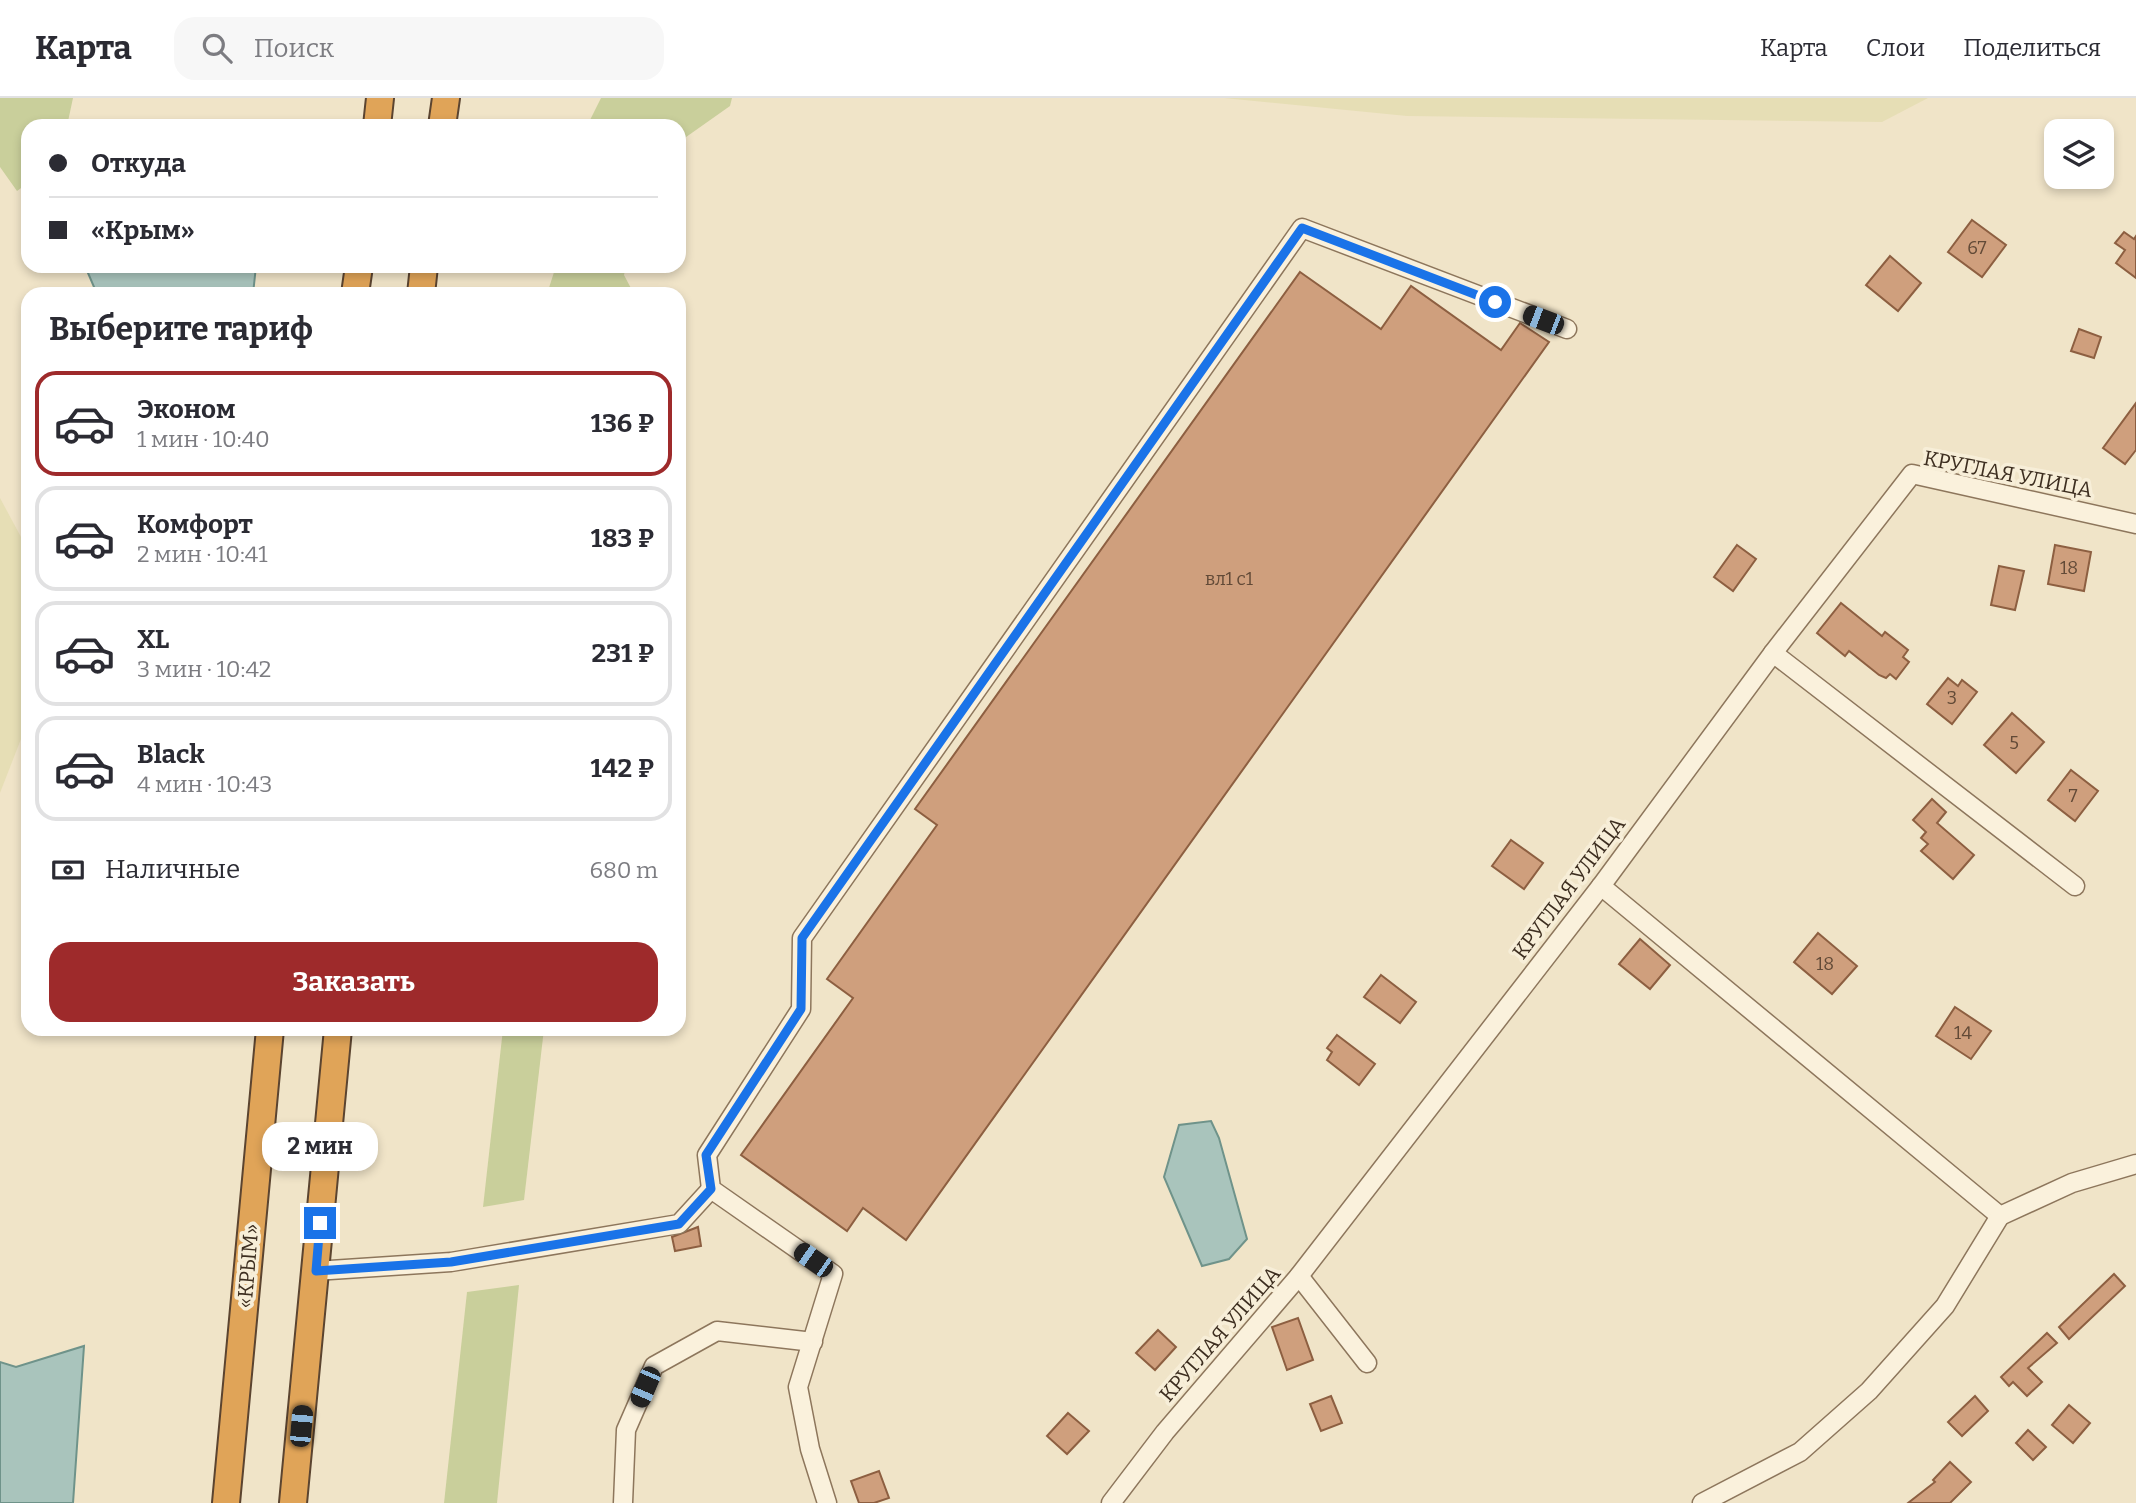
<!DOCTYPE html>
<html lang="ru">
<meta charset="utf-8">
<style>
body{margin:0;font-family:Bitter,serif;background:#f7f7f7;color:#2b2b33;height:100vh;display:flex;flex-direction:column;font-size:26px;white-space:nowrap}
*{box-sizing:border-box;margin:0}
p{font-size:23px;color:#7c7c81}
.icon{flex:none;width:38px;height:38px;fill:none;stroke:currentColor;stroke-width:2;stroke-linecap:round;stroke-linejoin:round}
.map{position:relative;flex:1;overflow:hidden}
.details{position:absolute;left:21px;top:189px;width:665px;height:749px;display:flex;flex-direction:column;background:#fff;border-radius:21px;box-shadow:0 4px 10px #0003}
.details>*{flex:none}
.top-card{position:absolute;left:21px;top:21px;width:665px;height:154px;border-radius:21px;box-shadow:0 4px 10px #0003;display:grid;align-content:center;height:154px;padding:0 28px;background:#fff}
.tools{position:absolute;left:2044px;top:21px;display:grid;gap:14px}
.tools a{display:grid;place-items:center;width:70px;height:70px;border-radius:14px;background:#fff;box-shadow:0 4px 10px #0003;font-size:35px}
.end{position:absolute;width:32px;height:32px;margin:-16px;border:9px solid #1a73e8;background:#fff;box-shadow:0 0 0 4px #fff}
.from{border-radius:50%}
.bubble{position:absolute;height:49px;border-radius:21px;background:#fff;box-shadow:0 4px 10px #0003;font-size:23px;font-weight:700;line-height:49px;text-align:center}
.car{position:absolute;width:21px;height:42px;margin:-21px -10px;border-radius:9px;box-shadow:0 0 5px 2px #0007;background:linear-gradient(#222 24%,#8ab4d8 0 40%,#222 0 76%,#8ab4d8 0 86%,#222 0)}
.top-card b{display:flex;align-items:center;gap:24px;height:66px;font-size:26px}
.top-card b+b{border-top:2px solid #e1e1e2}
.top-card i{width:18px;height:18px;background:#2b2b33}
ul{padding:0;list-style:none}
li{display:flex;align-items:center;gap:21px;height:105px;margin:0 14px 10px;padding:0 14px;border:4px solid #e1e1e2;border-radius:21px}
li div{flex:1}
li b{display:block;font-size:26px}
li em{font-style:normal;font-weight:700}
li.active{border-color:#9e2a2b}
li>.icon{width:63px;height:63px;stroke-width:1.5}
h2{padding:0 28px;font-size:32px;line-height:84px}
.pay{display:flex;align-items:center;gap:18px;height:77px;padding:0 28px;font-size:26px}
.pay p{margin-inline-start:auto}
.primary-button{display:flex;gap:14px;margin-top:auto;padding:14px 28px}
.primary-button a{flex:1;height:80px;border-radius:21px;background:#9e2a2b;color:#fff;font-size:28px;font-weight:700;line-height:80px;text-align:center}
header{display:flex;align-items:center;gap:42px;box-sizing:border-box;height:98px;padding:0 35px;background:#fff;border-bottom:2px solid #e1e1e2}
header strong{font-size:33px}
nav{display:flex;gap:38px;margin-inline-start:auto;font-size:24px}
.search{width:490px;height:63px;background:#f7f7f7;display:flex;align-items:center;gap:18px;box-sizing:border-box;padding:0 24px;border-radius:21px;color:#7c7c81;font-size:26px}
.map>svg:first-child{display:block}
</style>
<header>
<strong>Карта</strong>
<div class="search"><svg class="icon" aria-label="search" viewBox="0 0 24 24"><circle cx="10" cy="10" r="6"/><path d="M15 15l6 6"/></svg>Поиск</div>
<nav><a>Карта</a><a>Слои</a><a>Поделиться</a></nav>
</header>
<div class="map">
<svg width="2136" height="1405" viewBox="0 0 2136 1405">
<rect width="100%" height="100%" fill="#f0e4c8"/>
<!-- farmland -->
<g fill="#e6deb5">
<polygon points="1224,0 1928,0 1882,24 1407,18"/>
<polygon points="0,400 28,452 28,623 0,695"/>
</g>
<!-- green -->
<g fill="#c9cf9b">
<polygon points="0,0 73,0 67,28 28,28 28,85 17,93 0,69"/>
<polygon points="601,0 732,0 730,8 679,44 679,28 587,28"/>
<polygon points="556,168 626,168 624,177 634,196 547,196"/>
<polygon points="503,931 544,931 524,1102 483,1109"/>
<polygon points="519,1187 497,1405 444,1405 467,1194"/>
</g>
<!-- water -->
<g fill="#a9c4bc" stroke="#6f938a" stroke-width="2">
<polygon points="85,168 256,168 253,196 97,196"/>
<polygon points="1211,1023 1219,1040 1247,1141 1229,1161 1202,1168 1164,1079 1179,1027"/>
<polygon points="84,1248 73,1405 0,1405 0,1264 16,1269"/>
</g>
<!-- building -->
<g fill="#cf9f7d" stroke="#8d5f41" stroke-width="2">
<polygon points="1972,122 2006,147 1982,179 1948,154"/>
<polygon points="2124,134 2134,141 2136,138 2136,180 2116,165 2125,152 2115,145"/>
<polygon points="1890,158 1921,185 1898,213 1866,187"/>
<polygon points="1300,174 1381,231 1411,188 1501,252 1520,225 1549,244 906,1142 863,1110 847,1133 741,1057 853,900 827,881 937,727 915,711"/>
<polygon points="2079,231 2101,239 2094,260 2071,253"/>
<polygon points="2136,305 2136,352 2125,366 2103,350"/>
<polygon points="1737,447 1756,461 1733,493 1714,479"/>
<polygon points="2055,447 2091,454 2084,493 2048,486"/>
<polygon points="1999,468 2024,473 2015,512 1991,507"/>
<polygon points="1841,505 1882,538 1885,534 1908,552 1903,559 1909,564 1896,581 1890,576 1886,580 1879,577 1849,553 1845,558 1817,535"/>
<polygon points="1948,580 1958,588 1962,582 1977,594 1952,626 1927,606"/>
<polygon points="2012,615 2044,644 2016,675 1984,647"/>
<polygon points="2071,672 2098,693 2075,723 2048,702"/>
<polygon points="1932,701 1946,714 1937,725 1974,757 1953,781 1921,753 1928,746 1921,740 1926,734 1913,722"/>
<polygon points="1511,742 1543,765 1524,791 1492,768"/>
<polygon points="1818,835 1857,868 1832,896 1794,864"/>
<polygon points="1640,841 1670,867 1650,891 1619,866"/>
<polygon points="1381,877 1416,904 1400,925 1364,899"/>
<polygon points="1955,909 1991,933 1971,961 1936,938"/>
<polygon points="1337,937 1375,966 1359,987 1327,962 1332,954 1327,950"/>
<polygon points="698,1129 701,1148 675,1153 672,1139"/>
<polygon points="2114,1176 2125,1188 2069,1241 2059,1229"/>
<polygon points="1298,1220 1313,1262 1287,1272 1272,1229"/>
<polygon points="1158,1232 1176,1249 1155,1272 1136,1255"/>
<polygon points="2047,1235 2057,1245 2028,1270 2042,1284 2027,1298 2013,1284 2009,1288 2001,1279"/>
<polygon points="1331,1298 1342,1325 1321,1333 1310,1306"/>
<polygon points="1975,1298 1988,1313 1962,1338 1948,1324"/>
<polygon points="2069,1307 2090,1325 2073,1345 2052,1327"/>
<polygon points="1068,1315 1089,1333 1067,1356 1047,1338"/>
<polygon points="2028,1332 2046,1349 2033,1362 2016,1345"/>
<polygon points="1950,1364 1971,1384 1950,1405 1908,1405 1935,1384 1933,1382"/>
<polygon points="879,1373 889,1400 874,1405 859,1405 851,1383"/>
</g>
<g fill="none" stroke-linecap="round" stroke-linejoin="round">
<defs>
<g id="minor">
<polyline points="1773,555 2075,788"/>
<polyline points="1601,788 2000,1118 2072,1085 2136,1066"/>
<polyline points="315,1173 451,1164 679,1126 711,1091"/>
<polyline points="1299,1178 1367,1265"/>
<polyline points="623,1405 626,1332 654,1268 717,1233 813,1244"/>
<polyline points="827,1405 810,1351 798,1289 833,1176 711,1091 707,1057 801,911 802,840 1302,130 1567,231"/>
<polyline points="1111,1405 1165,1334 1299,1178 1601,788 1773,555 1912,376 2136,426"/>
<polyline points="1702,1405 1800,1354 1869,1293 1945,1208 2000,1118"/>
</g>
<g id="highway">
<polyline points="377,28 380,0"/>
<polyline points="442,28 446,0"/>
<polyline points="355,196 359,168"/>
<polyline points="421,196 424,168"/>
<polyline points="226,1405 270,931"/>
<polyline points="293,1405 338,931"/>
</g>
</defs>
<!-- minor casing -->
<use href="#minor" stroke="#8d765c" stroke-width="21"/>
<!-- highway casing -->
<use href="#highway" stroke="#5b4430" stroke-width="30"/>
<!-- minor -->
<use href="#minor" stroke="#faf1dc" stroke-width="18"/>
<!-- highway -->
<use href="#highway" stroke="#e0a458" stroke-width="26"/>
</g>
<g fill="none" stroke-linecap="round" stroke-linejoin="round">
<!-- route -->
<polyline stroke="#1a73e8" stroke-width="9" points="320,1125 316,1173 451,1164 679,1126 711,1091 706,1057 801,911 802,840 1302,130 1495,204"/>
</g>
<g text-anchor="middle" stroke-width="7" stroke-linejoin="round" paint-order="stroke">
<!-- number labels -->
<g font-size="18" fill="#624a37">
<text x="1977" y="156">67</text>
<text x="2069" y="476">18</text>
<text x="1229" y="487">вл1 с1</text>
<text x="1952" y="606">3</text>
<text x="2014" y="651">5</text>
<text x="2073" y="704">7</text>
<text x="1825" y="872">18</text>
<text x="1963" y="941">14</text>
</g>
<!-- street labels -->
<g font-size="21" fill="#3d2e20" stroke="#f7eed8">
<text transform="translate(2008 376) rotate(11)" y="7">КРУГЛАЯ УЛИЦА</text>
<text transform="translate(1569 790) rotate(-53)" y="7">КРУГЛАЯ УЛИЦА</text>
<text transform="translate(248 1168) rotate(-85)" y="7">«КРЫМ»</text>
<text transform="translate(1220 1236) rotate(-49)" y="7">КРУГЛАЯ УЛИЦА</text>
</g>
</g>
</svg>
<div class="tools">
<a><svg class="icon" aria-label="layers" viewBox="0 0 24 24"><path d="M12 4l9 5-9 5-9-5zM3 14l9 5 9-5"/></svg></a>
</div>
<i class="end from" style="left:1495px;top:204px"></i>
<i class="end" style="left:320px;top:1125px"></i>
<div class="bubble" style="left:262px;top:1024px;width:116px">2 мин</div>
<i class="car" style="left:1543px;top:222px;rotate:291deg"></i>
<i class="car" style="left:813px;top:1162px;rotate:305deg"></i>
<i class="car" style="left:645px;top:1289px;rotate:203deg"></i>
<i class="car" style="left:301px;top:1328px;rotate:5deg"></i>
<div class="top-card">
<b><i class="from"></i>Откуда</b>
<b><i></i>«Крым»</b>
</div>
<section class="details">
<h2>Выберите тариф</h2>
<ul>
<li class="active"><svg class="icon" aria-label="car" viewBox="0 0 24 24"><path d="M5 17H2v-5l4-1 3-4h7l3 4 3 1v5h-3M9 17h6M6 11h13"/><circle cx="7" cy="17" r="2"/><circle cx="17" cy="17" r="2"/></svg><div><b>Эконом</b><p>1 мин · 10:40</p></div><em>136 ₽</em></li>
<li><svg class="icon" aria-label="car" viewBox="0 0 24 24"><path d="M5 17H2v-5l4-1 3-4h7l3 4 3 1v5h-3M9 17h6M6 11h13"/><circle cx="7" cy="17" r="2"/><circle cx="17" cy="17" r="2"/></svg><div><b>Комфорт</b><p>2 мин · 10:41</p></div><em>183 ₽</em></li>
<li><svg class="icon" aria-label="car" viewBox="0 0 24 24"><path d="M5 17H2v-5l4-1 3-4h7l3 4 3 1v5h-3M9 17h6M6 11h13"/><circle cx="7" cy="17" r="2"/><circle cx="17" cy="17" r="2"/></svg><div><b>XL</b><p>3 мин · 10:42</p></div><em>231 ₽</em></li>
<li><svg class="icon" aria-label="car" viewBox="0 0 24 24"><path d="M5 17H2v-5l4-1 3-4h7l3 4 3 1v5h-3M9 17h6M6 11h13"/><circle cx="7" cy="17" r="2"/><circle cx="17" cy="17" r="2"/></svg><div><b>Black</b><p>4 мин · 10:43</p></div><em>142 ₽</em></li>
</ul>
<div class="pay"><svg class="icon" aria-label="cash" viewBox="0 0 24 24"><path d="M3 7h18v10H3z"/><circle cx="12" cy="12" r="2"/></svg>Наличные<p>680 m</p></div>
<div class="primary-button"><a>Заказать</a></div>
</section>
</div>
